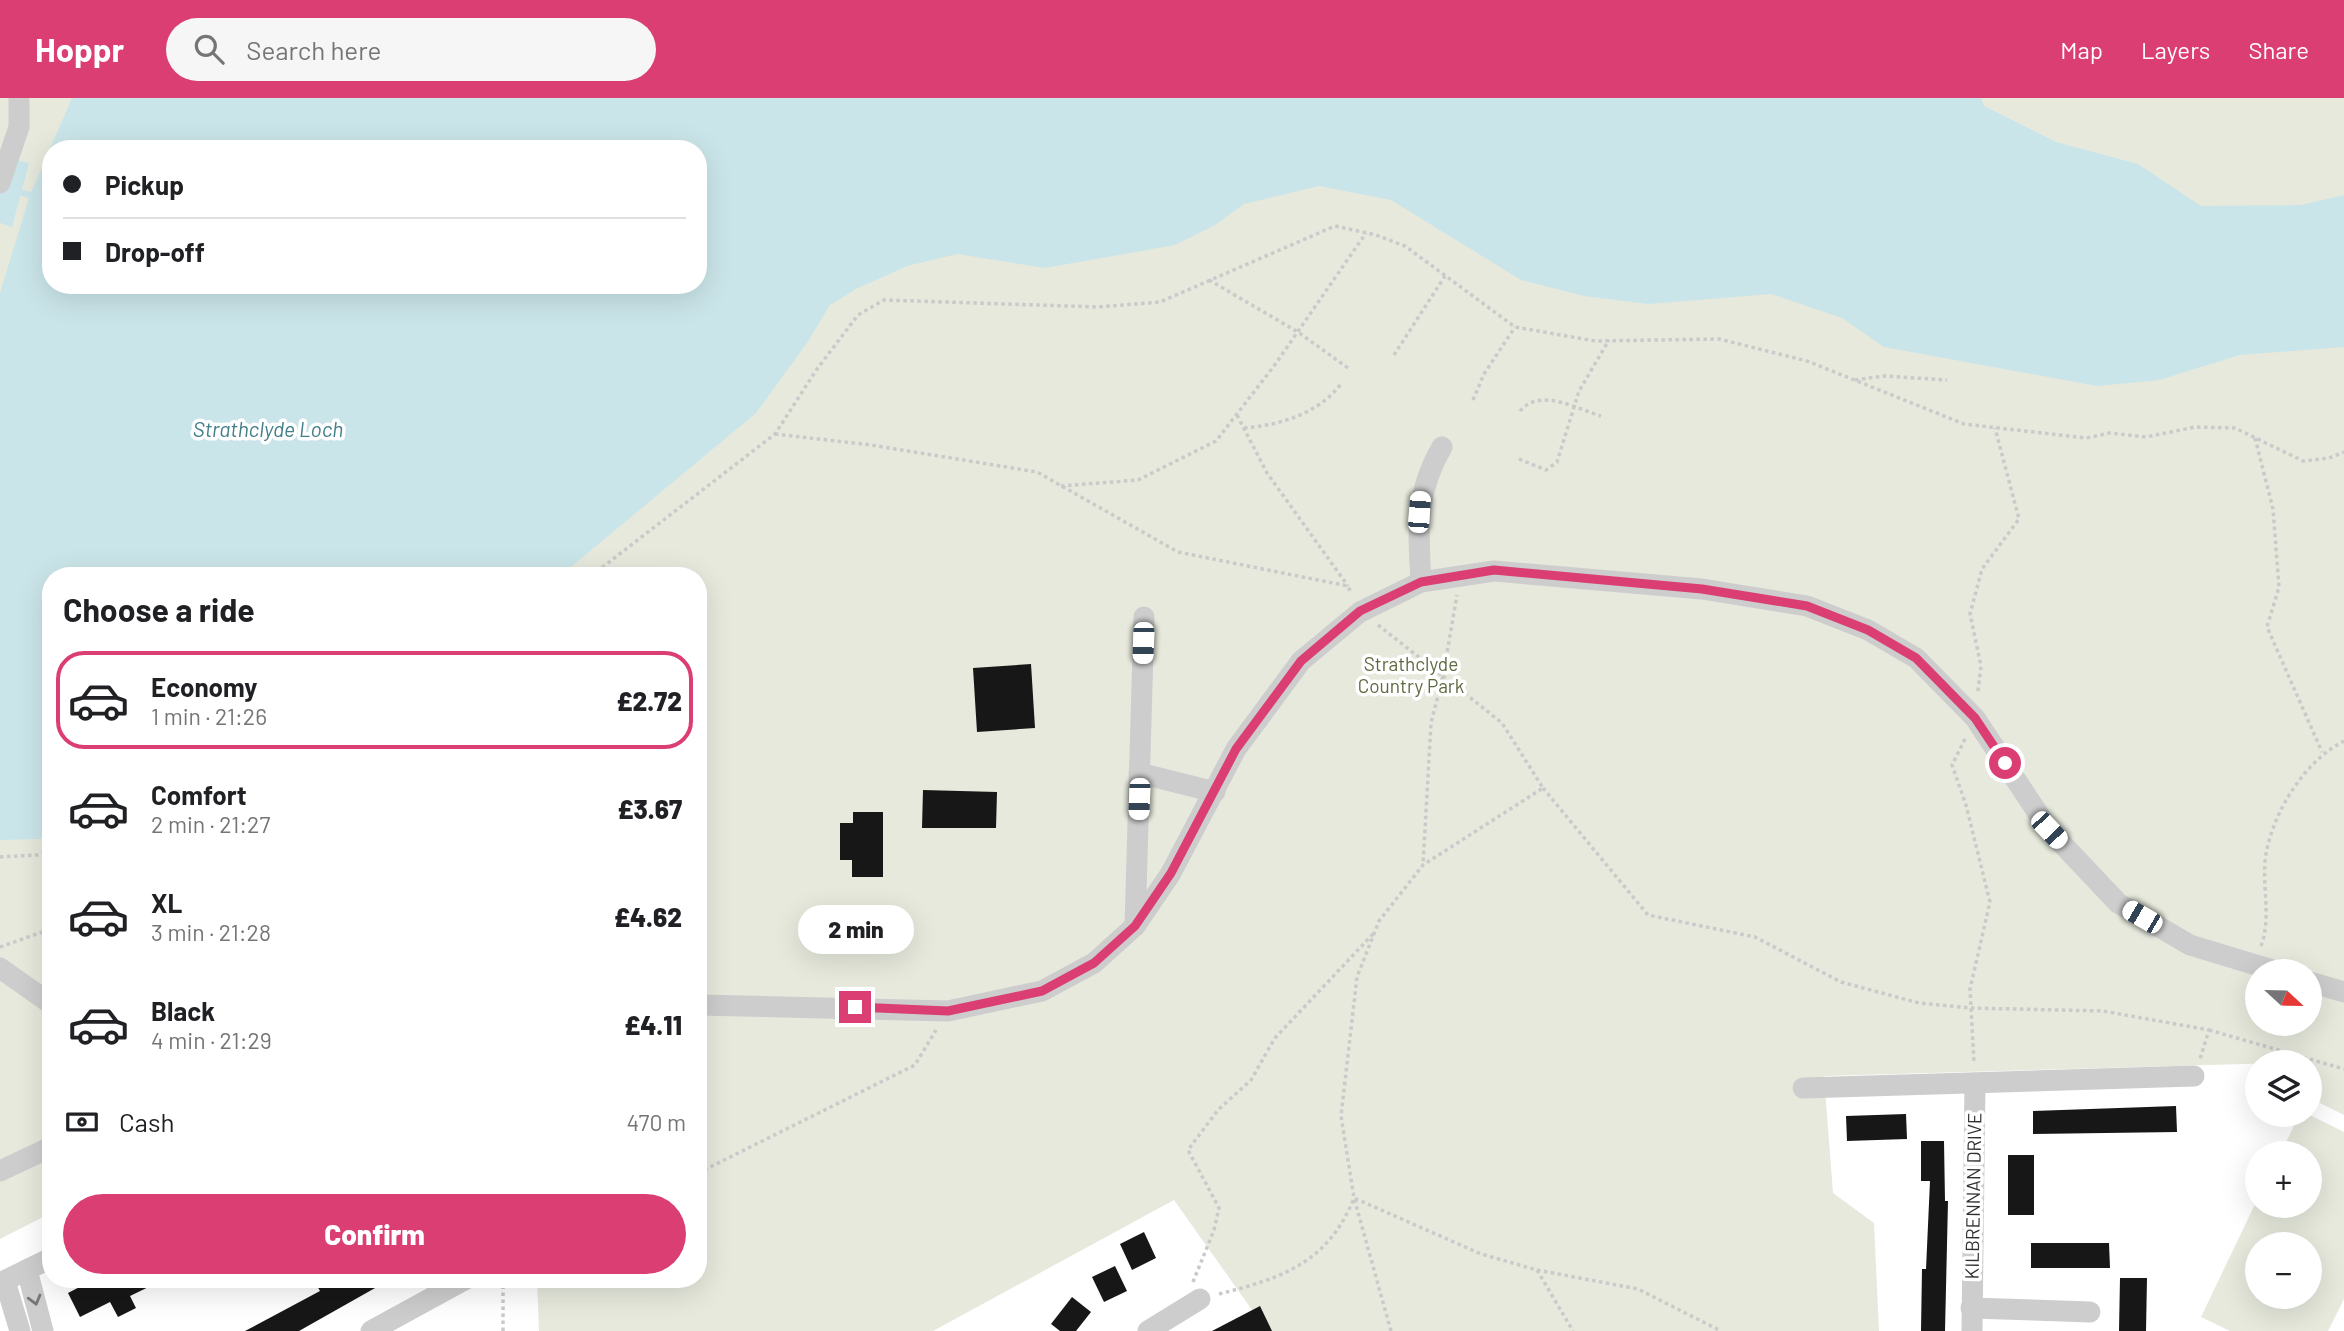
<!DOCTYPE html>
<meta charset="utf-8">
<style>
body{margin:0;font-family:Barlow,sans-serif;background:#f6f6f6;color:#202124;height:100vh;display:flex;flex-direction:column;font-size:26px;white-space:nowrap}
*{box-sizing:border-box;margin:0}
p{font-size:23px;color:#757577}
.icon{flex:none;width:38px;height:38px;fill:none;stroke:currentColor;stroke-width:2;stroke-linecap:round;stroke-linejoin:round}
.map{position:relative;flex:1;overflow:hidden}
.sheet{position:absolute;left:42px;top:469px;width:665px;height:721px;display:flex;flex-direction:column;background:#fff;border-radius:28px;box-shadow:0 7px 28px #0002}
.sheet>*{flex:none}
.guide{position:absolute;left:42px;top:42px;width:665px;height:154px;border-radius:28px;box-shadow:0 7px 28px #0002;display:grid;align-content:center;height:154px;padding:0 21px;background:#fff}
.needle{width:46px;rotate:112deg}
.controls{position:absolute;left:2245px;top:861px;display:grid;gap:14px}
.controls a{display:grid;place-items:center;width:77px;height:77px;border-radius:50%;background:#fff;box-shadow:0 7px 28px #0002;font-size:35px}
.end{position:absolute;width:32px;height:32px;margin:-16px;border:9px solid #db3e72;background:#fff;box-shadow:0 0 0 4px #fff}
.from{border-radius:50%}
.bubble{position:absolute;height:49px;border-radius:24px;background:#fff;box-shadow:0 7px 28px #0002;font-size:23px;font-weight:800;line-height:49px;text-align:center}
.car{position:absolute;width:21px;height:42px;margin:-21px -10px;border-radius:9px;box-shadow:0 0 5px 2px #0007;background:linear-gradient(#fff 24%,#345 0 40%,#fff 0 76%,#345 0 86%,#fff 0)}
.guide b{display:flex;align-items:center;gap:24px;height:66px;font-size:26px}
.guide b+b{border-top:2px solid #e0e0e0}
.guide i{width:18px;height:18px;background:#202124}
ul{padding:0;list-style:none}
li{display:flex;align-items:center;gap:21px;height:98px;margin:0 14px 10px;padding:0 7px;border:4px solid transparent;border-radius:28px}
li div{flex:1}
li b{display:block;font-size:26px}
li em{font-style:normal;font-weight:800}
li.selected{border-color:#db3e72}
li>.icon{width:63px;height:63px;stroke-width:1.5}
h2{padding:0 21px;font-size:32px;line-height:84px}
.pay{display:flex;align-items:center;gap:18px;height:77px;padding:0 21px;font-size:26px}
.pay p{margin-inline-start:auto}
.cta{display:flex;gap:14px;margin-top:auto;padding:14px 21px}
.cta a{flex:1;height:80px;border-radius:42px;background:#db3e72;color:#fff;font-size:28px;font-weight:800;line-height:80px;text-align:center}
header{display:flex;align-items:center;gap:42px;box-sizing:border-box;height:98px;padding:0 35px;background:#db3e72;color:#fff}
header strong{font-size:33px}
nav{display:flex;gap:38px;margin-inline-start:auto;font-size:24px}
.search{width:490px;height:63px;background:#f6f6f6;display:flex;align-items:center;gap:18px;box-sizing:border-box;padding:0 24px;border-radius:38px;color:#757577;font-size:26px}
.map>svg:first-child{display:block}
</style>
<header>
<strong>Hoppr</strong>
<div class="search"><svg class="icon" aria-label="search" viewBox="0 0 24 24"><circle cx="10" cy="10" r="6"/><path d="M15 15l6 6"/></svg>Search here</div>
<nav><a>Map</a><a>Layers</a><a>Share</a></nav>
</header>
<div class="map">
<svg width="2344" height="1233" viewBox="0 0 2344 1233">
<rect width="100%" height="100%" fill="#fff"/>
<!-- green -->
<g fill="#e6e9dc" fill-rule="evenodd">
<path d="M0 0H2344V1017L2310 1000V964L1824 978 1833 1095 1874 1125 1879 1233H1267L1174 1102 933 1233H539L537 1181H698V478H51V1115L0 1141ZM51 51H698V187H51ZM2258 873H2310V926H2258Z"/>
<path d="M2299 1017H2310L2344 1034V1201L2328 1233H2230L2201 1219 2257 1102 2258 1108H2310V1055H2281ZM2258 1146H2310V1199H2258Z"/>
</g>
<!-- water -->
<g fill="#cae5e9" fill-rule="evenodd">
<path d="M72 0H1981L1984 8 2056 44 2138 66 2201 108 2301 107 2344 97V249L2240 257 2159 282 2097 288 1884 249 1842 220 1771 196 1648 206 1584 198 1521 182 1391 102 1319 88 1244 106 1215 127 1175 147 1045 170 957 156 907 168 856 191 830 207 807 245 756 315 560 478H51V737L40 741 0 742V195L30 97ZM51 51H698V187H51Z"/>
<polygon points="0,58 29,65 12,129 0,125"/>
</g>
<g fill="none" stroke-linecap="round" stroke-linejoin="round">
<!-- stream -->
<polyline stroke="#cae5e9" stroke-width="6" points="15,93 30,97"/>
</g>
<!-- building -->
<g fill="#171717">
<polygon points="1031,566 1035,630 977,634 973,570"/>
<polygon points="923,692 997,694 996,730 922,730"/>
<polygon points="853,714 883,714 883,779 852,779 852,762 840,762 840,725 853,725"/>
<polygon points="2176,1008 2177,1034 2033,1036 2033,1013"/>
<polygon points="1906,1016 1907,1041 1847,1043 1846,1018"/>
<polygon points="1921,1043 1944,1043 1945,1103 1948,1103 1945,1233 1921,1233 1922,1171 1926,1171 1930,1083 1921,1083"/>
<rect x="2008" y="1057" width="26" height="60"/>
<polygon points="1144,1134 1156,1160 1132,1172 1120,1146"/>
<polygon points="2031,1145 2109,1145 2110,1170 2031,1170"/>
<polygon points="1115,1168 1127,1193 1104,1204 1092,1179"/>
<polygon points="2120,1180 2147,1180 2146,1233 2119,1233"/>
<polygon points="95,1181 165,1181 130,1198 136,1210 118,1219 110,1204 80,1219 68,1195"/>
<polygon points="313,1181 391,1181 299,1233 245,1233 320,1193"/>
<polygon points="1072,1199 1091,1214 1076,1233 1060,1233 1051,1226"/>
<polygon points="1260,1208 1272,1233 1212,1233"/>
</g>
<g fill="none" stroke-linecap="round" stroke-linejoin="round">
<!-- path -->
<g stroke="#cacaca" stroke-width="3.5" stroke-dasharray="3.5 3.5" stroke-linecap="butt">
<polyline points="1209,182 1298,234 1348,270"/>
<polyline points="1394,257 1445,178"/>
<polyline points="1855,282 1884,278 1947,282"/>
<polyline points="1473,302 1484,276 1515,229"/>
<path d="M1520 313C1540 289 1577 311 1601 318"/>
<polyline points="1237,317 1267,375 1348,488"/>
<path d="M1244 330C1280 327 1318 316 1341 286"/>
<polyline points="775,336 871,347 1037,374 1178,454 1348,488 1351,495"/>
<polyline points="2255,340 2273,411 2279,489 2267,529 2322,654"/>
<polyline points="1519,361 1546,372 1557,364 1579,293 1609,242"/>
<polyline points="1061,388 1138,382 1216,343 1274,268 1366,135"/>
<polyline points="591,478 775,336 817,271 858,217 884,202 1098,209 1160,204 1335,128 1376,137 1405,148 1515,229 1595,243 1719,241 1807,263 1964,326 2086,340 2110,335 2146,339 2195,329 2235,330 2303,363 2329,360 2344,354"/>
<polyline points="1378,527 1443,578 1431,625 1423,767"/>
<polyline points="1978,593 1981,568 1970,516 1982,471 2019,421 1995,330"/>
<polyline points="1965,641 1952,667 1966,707 1990,804 1970,891 1974,965"/>
<polyline points="1543,690 1648,817 1755,839 1841,884 1919,905 1971,910 2103,913 2209,932 2200,961"/>
<polyline points="0,759 37,757 51,753"/>
<path d="M2261 848C2272 820 2261 785 2266 756 2274 712 2305 663 2344 643"/>
<polyline points="0,849 51,831"/>
<polyline points="2209,932 2344,971"/>
<polyline points="698,1075 915,967 936,932"/>
<polyline points="1537,1172 1638,1191 1721,1233"/>
<polyline points="1193,1184 1214,1132 1219,1110 1188,1052 1218,1012 1251,982 1275,940 1373,836"/>
<path d="M1219 1196C1282 1180 1328 1165 1354 1100L1481 1156 1537 1172 1573 1233"/>
<polyline points="503,1233 503,1181"/>
<polyline points="1391,1233 1354,1100 1341,1018 1357,879 1379,823 1423,767 1543,690 1502,625 1443,578 1457,497"/>
</g>
<!-- minor -->
<g stroke="#cdcdcd" stroke-width="21">
<polyline points="0,85 19,29 19,0"/>
<path d="M1421 484C1418 432 1415 395 1442 349"/>
<polyline points="1139,675 1215,694"/>
<polyline points="1135,828 1144,519"/>
<polyline points="0,870 51,906"/>
<polyline points="2310,884 2344,894"/>
<polyline points="698,907 948,913 1042,893 1094,865 1135,828 1171,775 1236,651 1301,563 1360,514 1421,484 1494,473 1702,491 1807,508 1868,532 1916,560 1975,620 2049,732 2118,805 2190,847 2276,873"/>
<polyline points="1803,990 2194,978"/>
<polyline points="0,1073 51,1049"/>
<polyline points="27,1172 43,1233"/>
<polyline points="5,1183 20,1233"/>
<polyline points="0,1185 51,1160"/>
<polyline points="1971,1210 2090,1214"/>
<polyline points="371,1233 466,1181"/>
<polyline points="1148,1233 1200,1201"/>
<polyline points="1972,1233 1975,985"/>
</g>
</g>
<!-- one-way arrows -->
<defs><path id="oneway-chevron" d="M-2-3.5L2.5 0L-2 3.5" fill="none" stroke-width="1.6" stroke-linecap="round" stroke-linejoin="round" transform="scale(1.75)"/></defs>
<use stroke="#777" href="#oneway-chevron" transform="translate(35 1202) rotate(75)"/>
<g fill="none" stroke-linecap="round" stroke-linejoin="round">
<!-- route -->
<polyline stroke="#db3e72" stroke-width="9" points="855,909 948,913 1042,893 1094,865 1135,828 1171,775 1236,651 1301,563 1360,513 1421,484 1494,472 1702,491 1807,508 1868,532 1916,560 1975,620 2005,665"/>
</g>
<g text-anchor="middle" stroke-width="7" stroke-linejoin="round" paint-order="stroke">
<!-- park labels -->
<g font-size="19" fill="#5e6a40" stroke="#fff">
<text x="1411" y="573">Strathclyde<tspan x="1411" dy="22">Country Park</tspan></text>
</g>
<!-- street labels -->
<g font-size="19" fill="#303030" stroke="#fff">
<text transform="translate(1973 1098) rotate(-89)" y="7">KILBRENNAN DRIVE</text>
</g>
<!-- water labels -->
<g font-size="21" font-style="italic" fill="#407e88" stroke="#fff">
<text x="268" y="339">Strathclyde Loch</text>
</g>
</g>
</svg>
<div class="controls">
<a><svg class="needle" viewBox="-14 -14 28 28"><path d="M0-13l5 13h-10z" fill="#e53935"/><path d="M0 13l5-13h-10z" fill="#757577"/></svg></a>
<a><svg class="icon" aria-label="layers" viewBox="0 0 24 24"><path d="M12 4l9 5-9 5-9-5zM3 14l9 5 9-5"/></svg></a>
<a>+</a>
<a>−</a>
</div>
<i class="end from" style="left:2005px;top:665px"></i>
<i class="end" style="left:855px;top:909px"></i>
<div class="bubble" style="left:798px;top:807px;width:116px">2 min</div>
<i class="car" style="left:1419px;top:414px;rotate:4deg"></i>
<i class="car" style="left:1143px;top:545px;rotate:182deg"></i>
<i class="car" style="left:1139px;top:701px;rotate:182deg"></i>
<i class="car" style="left:2049px;top:732px;rotate:137deg"></i>
<i class="car" style="left:2142px;top:819px;rotate:300deg"></i>
<div class="guide">
<b><i class="from"></i>Pickup</b>
<b><i></i>Drop-off</b>
</div>
<section class="sheet">
<h2>Choose a ride</h2>
<ul>
<li class="selected"><svg class="icon" aria-label="car" viewBox="0 0 24 24"><path d="M5 17H2v-5l4-1 3-4h7l3 4 3 1v5h-3M9 17h6M6 11h13"/><circle cx="7" cy="17" r="2"/><circle cx="17" cy="17" r="2"/></svg><div><b>Economy</b><p>1 min · 21:26</p></div><em>£2.72</em></li>
<li><svg class="icon" aria-label="car" viewBox="0 0 24 24"><path d="M5 17H2v-5l4-1 3-4h7l3 4 3 1v5h-3M9 17h6M6 11h13"/><circle cx="7" cy="17" r="2"/><circle cx="17" cy="17" r="2"/></svg><div><b>Comfort</b><p>2 min · 21:27</p></div><em>£3.67</em></li>
<li><svg class="icon" aria-label="car" viewBox="0 0 24 24"><path d="M5 17H2v-5l4-1 3-4h7l3 4 3 1v5h-3M9 17h6M6 11h13"/><circle cx="7" cy="17" r="2"/><circle cx="17" cy="17" r="2"/></svg><div><b>XL</b><p>3 min · 21:28</p></div><em>£4.62</em></li>
<li><svg class="icon" aria-label="car" viewBox="0 0 24 24"><path d="M5 17H2v-5l4-1 3-4h7l3 4 3 1v5h-3M9 17h6M6 11h13"/><circle cx="7" cy="17" r="2"/><circle cx="17" cy="17" r="2"/></svg><div><b>Black</b><p>4 min · 21:29</p></div><em>£4.11</em></li>
</ul>
<div class="pay"><svg class="icon" aria-label="cash" viewBox="0 0 24 24"><path d="M3 7h18v10H3z"/><circle cx="12" cy="12" r="2"/></svg>Cash<p>470 m</p></div>
<div class="cta"><a>Confirm</a></div>
</section>
</div>
